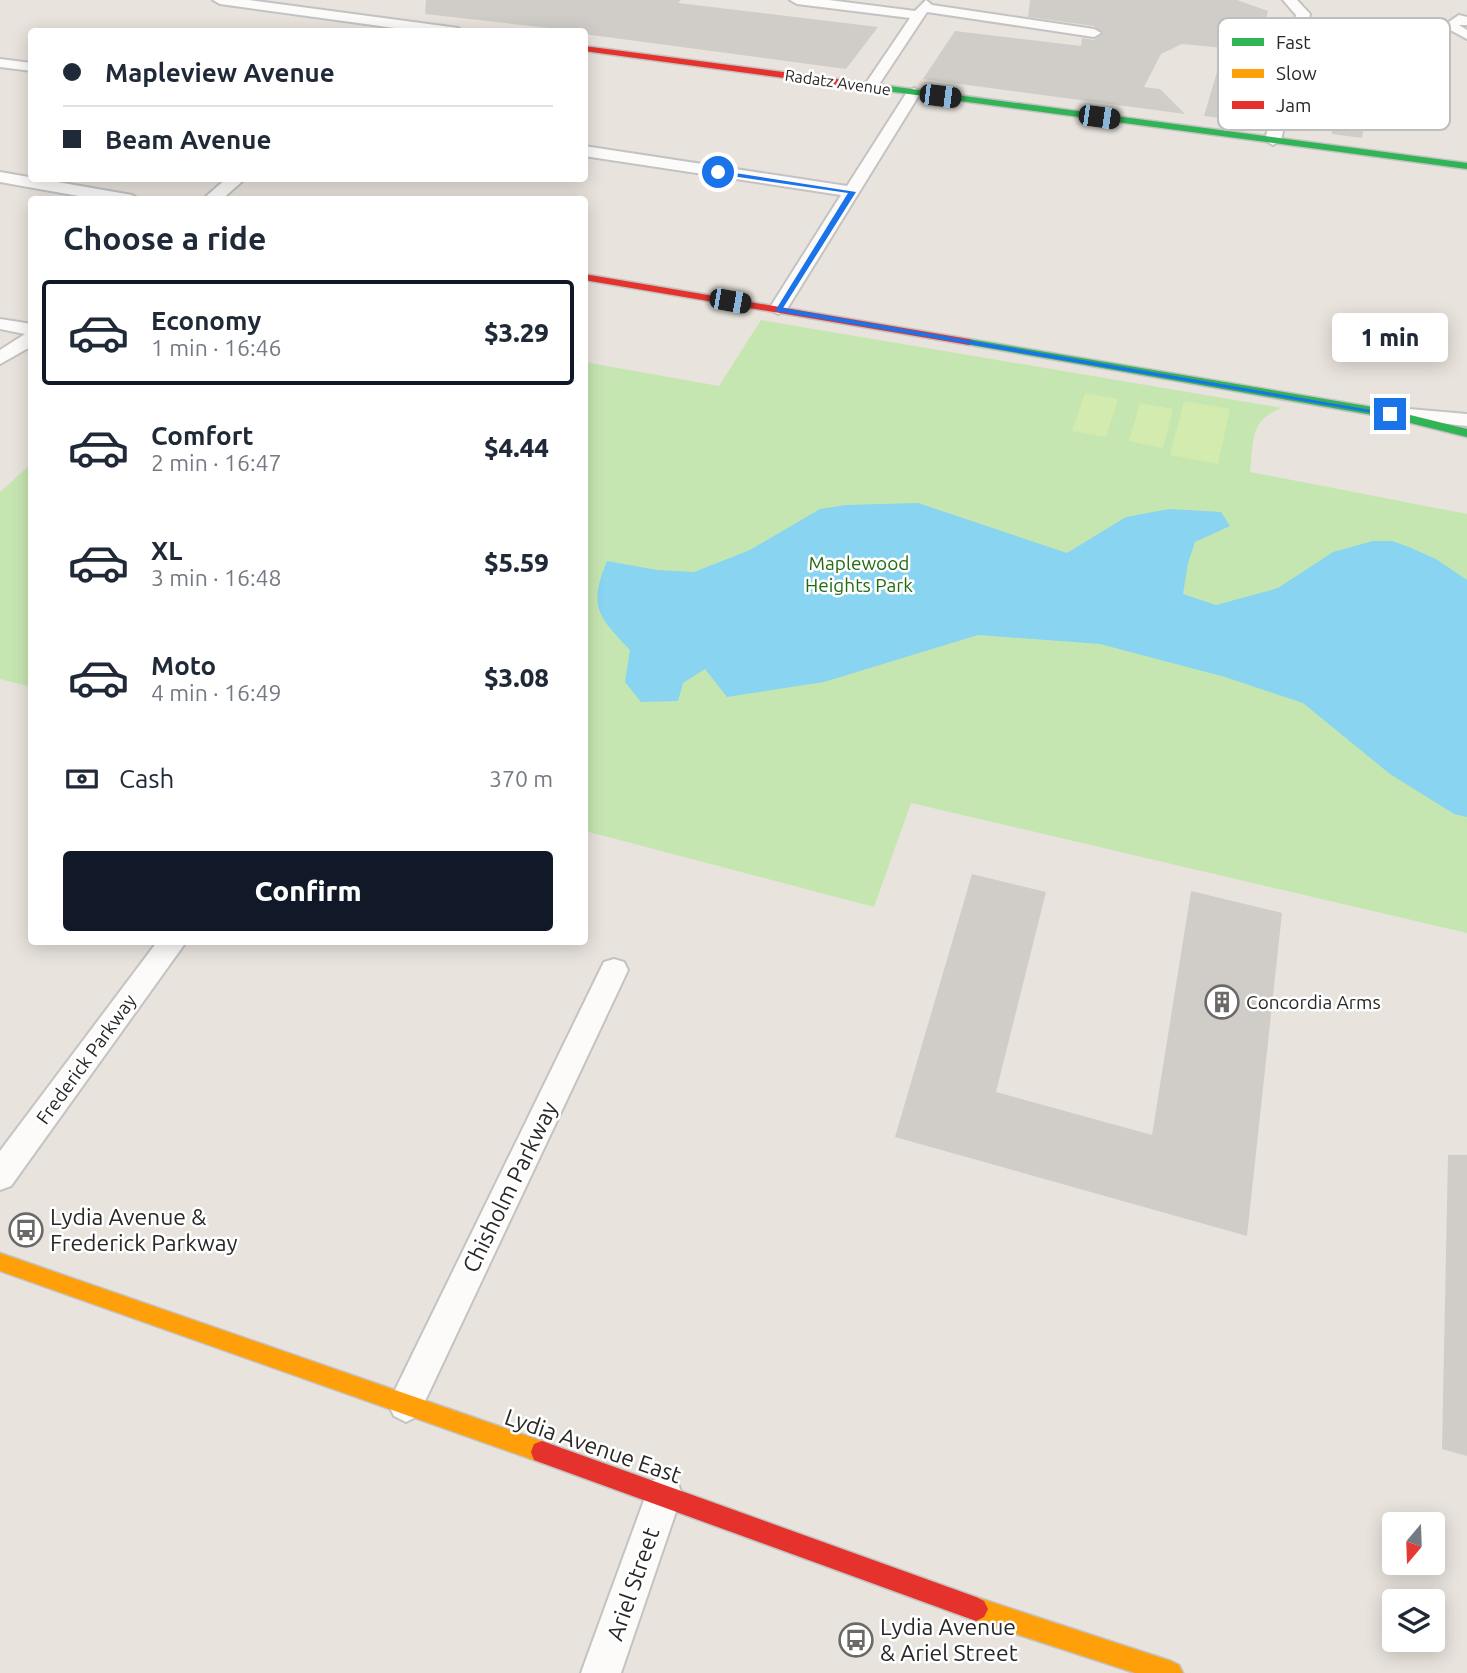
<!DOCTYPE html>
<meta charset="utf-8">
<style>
body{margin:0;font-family:Ubuntu,sans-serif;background:#f2f2f3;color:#1f2937;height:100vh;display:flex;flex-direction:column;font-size:26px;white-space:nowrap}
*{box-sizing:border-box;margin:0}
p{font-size:23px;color:#747a83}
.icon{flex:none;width:38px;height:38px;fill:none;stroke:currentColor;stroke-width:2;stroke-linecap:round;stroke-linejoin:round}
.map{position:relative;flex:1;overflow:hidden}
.side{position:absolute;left:28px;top:196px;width:560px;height:749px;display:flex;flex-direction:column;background:#fff;border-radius:7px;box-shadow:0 4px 18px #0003}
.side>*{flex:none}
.guide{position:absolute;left:28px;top:28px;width:560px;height:154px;border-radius:7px;box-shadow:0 4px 18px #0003;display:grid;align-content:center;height:154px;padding:0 35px;background:#fff}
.needle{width:46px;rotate:199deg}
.controls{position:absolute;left:1382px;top:1512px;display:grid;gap:14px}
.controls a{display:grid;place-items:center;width:63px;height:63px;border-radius:7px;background:#fff;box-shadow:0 4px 18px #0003;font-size:35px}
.end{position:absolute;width:32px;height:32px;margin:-16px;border:9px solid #1a73e8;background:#fff;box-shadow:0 0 0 4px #fff}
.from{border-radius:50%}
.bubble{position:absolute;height:49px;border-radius:7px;background:#fff;box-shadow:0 4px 18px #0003;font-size:23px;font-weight:800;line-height:49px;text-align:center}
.car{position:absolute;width:21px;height:42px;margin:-21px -10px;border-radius:9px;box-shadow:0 0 5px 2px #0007;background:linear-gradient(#222 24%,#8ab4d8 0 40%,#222 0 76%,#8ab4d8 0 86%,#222 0)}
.guide b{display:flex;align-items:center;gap:24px;height:66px;font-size:26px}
.guide b+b{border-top:2px solid #e0e1e3}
.guide i{width:18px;height:18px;background:#1f2937}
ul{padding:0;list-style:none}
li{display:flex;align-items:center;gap:21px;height:105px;margin:0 14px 10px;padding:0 21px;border:4px solid transparent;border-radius:7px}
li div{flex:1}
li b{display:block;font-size:26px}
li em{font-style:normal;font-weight:800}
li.selected{border-color:#111827}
li>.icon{width:63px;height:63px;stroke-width:1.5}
h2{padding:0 35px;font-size:32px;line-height:84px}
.pay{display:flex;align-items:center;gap:18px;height:77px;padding:0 35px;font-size:26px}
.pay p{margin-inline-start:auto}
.primary-button{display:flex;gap:14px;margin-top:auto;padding:14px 35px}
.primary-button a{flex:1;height:80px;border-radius:7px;background:#111827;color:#fff;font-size:28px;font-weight:800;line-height:80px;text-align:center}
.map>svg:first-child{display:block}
</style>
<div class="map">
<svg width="1467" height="1673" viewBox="0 0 1467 1673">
<rect width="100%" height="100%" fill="#e8e3dc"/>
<!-- green -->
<g fill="#c6e6b1">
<path d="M761 320 1282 408C1249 420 1254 440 1250 472L1467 514V933L911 803 874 907 585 831 584 362 719 386Z"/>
<polygon points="31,464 31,687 0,679 0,492"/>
</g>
<!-- pitch -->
<g fill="#d3ebae">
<polygon points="1085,393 1118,399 1106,437 1072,431"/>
<polygon points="1184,401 1230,409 1218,464 1170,455"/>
<polygon points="1140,403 1173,409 1163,448 1129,441"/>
</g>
<!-- water -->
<path fill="#88d4f1" d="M918 503 1067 553 1126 517 1169 509 1221 512 1230 526 1195 542 1188 563 1183 594 1216 605 1278 588 1333 552 1373 541H1392L1409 547 1436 559 1467 580V817L1454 814 1390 774 1303 703 1225 677 1100 644 978 635 824 682 727 697 705 669 683 683 678 701 641 702 625 682 630 650C598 616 588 607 607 561L657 570 694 572 750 550 820 509 846 505Z"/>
<!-- building -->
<g fill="#d0cdc8">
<polygon points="426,0 681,0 678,3 878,27 846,69 584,34 584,32 425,14"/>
<polygon points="1030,0 1237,0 1268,11 1238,120 1204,116 1224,48 1182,44 1161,54 1144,87 1160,89 1185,114 923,79 955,31 1081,46 1082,38 1094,40 1103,34 1094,26 1028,17"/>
<polygon points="1338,35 1397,55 1395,65 1367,61 1365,78 1370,79 1362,138 1332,134 1332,130 1324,129 1339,58 1334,57"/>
<polygon points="972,874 1046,892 996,1092 1152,1135 1191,891 1282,913 1247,1236 895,1137"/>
<polygon points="1448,1155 1467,1155 1467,1456 1442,1449"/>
</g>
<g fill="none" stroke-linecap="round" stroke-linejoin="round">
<defs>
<g id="street">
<polygon points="213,0 249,0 458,28 464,32 424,32 220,4"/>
<polygon points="790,0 829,0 915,11 926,0 932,5 1094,29 1101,33 1094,37 927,12 876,89 871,90 864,86 910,18 797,4"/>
<polygon points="1283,0 1297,0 1310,14 1281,140 1273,145 1265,140 1296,15"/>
<polygon points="1459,15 1467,17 1467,25 1459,25 1467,30 1467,39 1443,26"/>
<polygon points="0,59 32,63 32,71 0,67"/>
<polygon points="914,88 921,92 787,309 778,314 769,309 841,195 584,156 584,146 847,186 907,92"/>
<polygon points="0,172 132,195 140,200 101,200 0,182"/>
<polygon points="227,178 246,178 221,200 202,200"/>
<polygon points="0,319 32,324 32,346 0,364 0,350 25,334 0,329"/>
<polygon points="1409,409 1467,414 1467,426 1402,419 1399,415 1402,411"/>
<polygon points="157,942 186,942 11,1186 0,1190 0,1151"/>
<polygon points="614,959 624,962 628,970 418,1416 406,1422 394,1416 388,1404 394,1392 600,970 604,962"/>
<polygon points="664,1476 677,1481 682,1494 621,1673 581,1673 651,1481"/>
</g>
<g id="fast">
<polygon points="882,85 1467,163 1467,169 879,90 878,88"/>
<polygon points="969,339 1390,410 1467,429 1467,437 1390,418 965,344 965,340"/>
</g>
<g id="slow">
<polygon points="0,1253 542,1441 550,1444 553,1452 550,1460 542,1463 0,1271"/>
<polygon points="976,1597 1171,1661 1179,1665 1183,1673 1135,1673 976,1621 968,1617 964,1609 968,1601"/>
</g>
<g id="jam">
<polygon points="584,46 882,85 886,88 882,91 584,51"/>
<polygon points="584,274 969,339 975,342 969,345 584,280"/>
<polygon points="542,1441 976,1597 984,1601 988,1609 984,1617 976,1621 542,1463 534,1460 531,1452 534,1444"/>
</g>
</defs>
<!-- street casing -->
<use href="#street" stroke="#c4c3c3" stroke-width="4"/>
<!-- fast casing -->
<use href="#fast" stroke="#c4c3c3" stroke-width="3"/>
<!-- slow casing -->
<use href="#slow" stroke="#c4c3c3" stroke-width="3"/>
<!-- jam casing -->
<use href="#jam" stroke="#c4c3c3" stroke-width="3"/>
<!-- street -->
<use href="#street" fill="#fcfbfa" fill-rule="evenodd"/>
<!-- fast -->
<use href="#fast" fill="#30b455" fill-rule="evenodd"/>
<!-- slow -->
<use href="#slow" fill="#ff9f0a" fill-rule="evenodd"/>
<!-- jam -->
<use href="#jam" fill="#e5322d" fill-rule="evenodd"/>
</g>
<!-- route -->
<polygon fill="#1a73e8" points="716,170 856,192 783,308 1394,414 1390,416 775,311 848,193 718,174"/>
<!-- icons -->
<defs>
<symbol id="building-ring" viewBox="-11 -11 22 22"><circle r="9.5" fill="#fff" stroke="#6b6967" stroke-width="1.5"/><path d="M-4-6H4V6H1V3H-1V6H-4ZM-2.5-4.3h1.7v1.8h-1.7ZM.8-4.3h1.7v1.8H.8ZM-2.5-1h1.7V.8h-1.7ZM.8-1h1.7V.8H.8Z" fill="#6b6967"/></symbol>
<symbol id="bus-ring" viewBox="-11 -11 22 22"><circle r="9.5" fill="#fff" stroke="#6b6967" stroke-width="1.5"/><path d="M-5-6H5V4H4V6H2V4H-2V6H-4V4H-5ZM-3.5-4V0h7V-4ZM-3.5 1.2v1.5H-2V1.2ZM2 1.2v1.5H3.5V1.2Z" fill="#6b6967"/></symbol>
</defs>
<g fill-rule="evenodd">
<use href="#building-ring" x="1203" y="983" width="38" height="38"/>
<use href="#bus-ring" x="7" y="1211" width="38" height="38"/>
<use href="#bus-ring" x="837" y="1621" width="38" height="38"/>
</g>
<g text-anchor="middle" stroke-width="5" stroke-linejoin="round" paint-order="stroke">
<!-- far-street labels -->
<g font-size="16" fill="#282828" stroke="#fff">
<text transform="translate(838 82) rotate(8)" y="6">Radatz Avenue</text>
</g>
<!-- park labels -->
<g font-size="19" fill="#226b12" stroke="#fff">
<text x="859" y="570">Maplewood<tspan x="859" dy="22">Heights Park</tspan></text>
</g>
<!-- poi labels -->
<g font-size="19" fill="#282828" stroke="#fff" text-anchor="start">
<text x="1246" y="1009">Concordia Arms</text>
</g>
<!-- street labels -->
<g font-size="19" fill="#282828" stroke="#fff">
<text transform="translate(86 1059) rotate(-54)" y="7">Frederick Parkway</text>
</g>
<!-- near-street labels -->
<g font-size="23" fill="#282828" stroke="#fff">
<text transform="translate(510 1187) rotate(-64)" y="8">Chisholm Parkway</text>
<text transform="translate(593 1446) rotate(19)" y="8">Lydia Avenue East</text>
<text transform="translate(633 1584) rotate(-71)" y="8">Ariel Street</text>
</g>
<!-- near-poi labels -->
<g font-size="23" fill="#282828" stroke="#fff" text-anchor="start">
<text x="50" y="1225">Lydia Avenue &amp;<tspan x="50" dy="26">Frederick Parkway</tspan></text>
<text x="880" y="1635">Lydia Avenue<tspan x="880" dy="26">&amp; Ariel Street</tspan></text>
</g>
</g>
<!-- legend -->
<rect x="1218" y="18" width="232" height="112" rx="10" fill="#fff" stroke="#bebebe" stroke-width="2"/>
<rect x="1232" y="38" width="32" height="8" fill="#30b455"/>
<rect x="1232" y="69" width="32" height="9" fill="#ff9f0a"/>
<rect x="1232" y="101" width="32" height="8" fill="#e5322d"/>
<g font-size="19" fill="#282828">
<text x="1276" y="49">Fast</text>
<text x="1276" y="80">Slow</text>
<text x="1276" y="112">Jam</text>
</g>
</svg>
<div class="controls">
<a><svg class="needle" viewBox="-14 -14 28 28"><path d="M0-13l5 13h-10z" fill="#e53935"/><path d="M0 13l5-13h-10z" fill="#747a83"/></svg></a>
<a><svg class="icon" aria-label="layers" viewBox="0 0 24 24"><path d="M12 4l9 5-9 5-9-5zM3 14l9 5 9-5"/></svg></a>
</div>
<i class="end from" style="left:718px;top:172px"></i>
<i class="end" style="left:1390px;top:414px"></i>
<div class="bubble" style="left:1332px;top:313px;width:116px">1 min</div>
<i class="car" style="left:940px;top:96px;rotate:97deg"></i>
<i class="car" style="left:1099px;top:117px;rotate:98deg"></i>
<i class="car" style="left:730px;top:301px;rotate:100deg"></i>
<div class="guide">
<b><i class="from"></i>Mapleview Avenue</b>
<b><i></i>Beam Avenue</b>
</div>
<section class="side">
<h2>Choose a ride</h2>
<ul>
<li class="selected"><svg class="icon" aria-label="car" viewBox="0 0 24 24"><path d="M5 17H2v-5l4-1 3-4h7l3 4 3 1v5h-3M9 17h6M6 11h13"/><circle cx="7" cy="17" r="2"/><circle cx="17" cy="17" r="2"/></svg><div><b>Economy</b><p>1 min · 16:46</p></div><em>$3.29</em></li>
<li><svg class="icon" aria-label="car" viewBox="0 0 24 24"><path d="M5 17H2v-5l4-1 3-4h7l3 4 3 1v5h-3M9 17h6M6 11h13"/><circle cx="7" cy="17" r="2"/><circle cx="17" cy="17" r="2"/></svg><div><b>Comfort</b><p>2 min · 16:47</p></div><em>$4.44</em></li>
<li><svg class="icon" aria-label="car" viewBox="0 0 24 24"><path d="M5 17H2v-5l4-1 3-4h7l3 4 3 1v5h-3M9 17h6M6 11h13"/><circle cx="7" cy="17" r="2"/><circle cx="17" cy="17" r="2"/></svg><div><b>XL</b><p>3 min · 16:48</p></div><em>$5.59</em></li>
<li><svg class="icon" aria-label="car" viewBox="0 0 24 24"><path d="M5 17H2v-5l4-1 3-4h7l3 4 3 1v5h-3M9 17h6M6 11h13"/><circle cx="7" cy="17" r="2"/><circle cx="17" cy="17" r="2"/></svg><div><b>Moto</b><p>4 min · 16:49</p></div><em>$3.08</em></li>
</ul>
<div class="pay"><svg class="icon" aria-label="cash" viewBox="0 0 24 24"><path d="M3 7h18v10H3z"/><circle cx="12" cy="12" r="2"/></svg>Cash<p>370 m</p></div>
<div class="primary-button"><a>Confirm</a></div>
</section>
</div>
